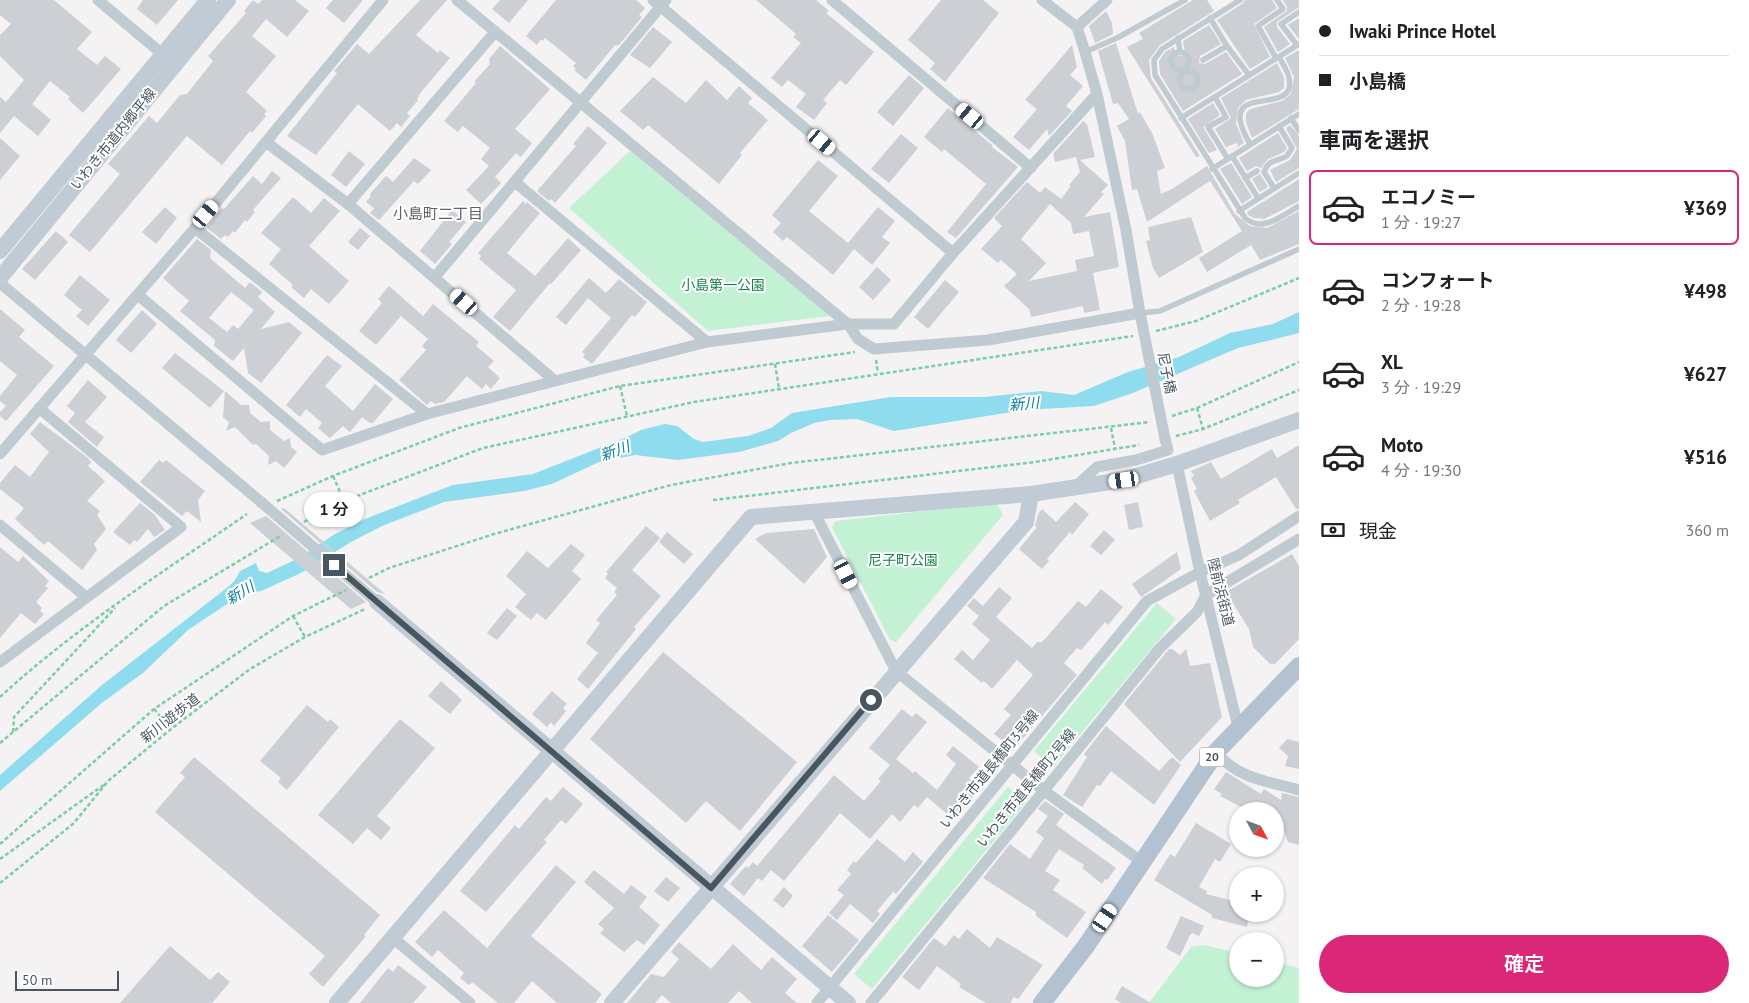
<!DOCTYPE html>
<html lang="ja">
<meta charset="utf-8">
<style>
body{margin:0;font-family:"PT Sans","Noto Sans JP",sans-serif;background:#f2f2f2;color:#202124;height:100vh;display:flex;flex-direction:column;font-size:19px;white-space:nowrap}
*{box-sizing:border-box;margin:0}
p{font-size:16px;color:#757577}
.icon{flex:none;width:28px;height:28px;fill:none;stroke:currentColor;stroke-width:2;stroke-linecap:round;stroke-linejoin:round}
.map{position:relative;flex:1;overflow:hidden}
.panel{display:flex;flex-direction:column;background:#fff;width:450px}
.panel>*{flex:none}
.top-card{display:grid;align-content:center;height:110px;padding:0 20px;background:#fff}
.needle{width:32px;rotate:131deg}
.tools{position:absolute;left:1229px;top:802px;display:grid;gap:10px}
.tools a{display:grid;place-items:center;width:55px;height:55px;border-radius:50%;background:#fff;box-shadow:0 1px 4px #0004;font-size:25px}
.scale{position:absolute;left:15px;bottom:12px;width:104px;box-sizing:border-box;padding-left:5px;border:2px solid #495660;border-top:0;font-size:14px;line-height:18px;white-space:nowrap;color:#495660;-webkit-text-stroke:4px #fff;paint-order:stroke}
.end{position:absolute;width:22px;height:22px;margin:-11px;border:6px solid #495660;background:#fff;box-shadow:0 0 0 2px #fff}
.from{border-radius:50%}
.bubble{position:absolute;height:35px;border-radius:18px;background:#fff;box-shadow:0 1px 4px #0004;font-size:16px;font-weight:600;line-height:35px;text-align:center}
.car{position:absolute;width:15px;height:30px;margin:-15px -8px;border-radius:6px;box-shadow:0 0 4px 1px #0007;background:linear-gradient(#fff 24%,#345 0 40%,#fff 0 76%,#345 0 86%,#fff 0)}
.top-card b{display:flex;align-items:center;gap:18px;height:48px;font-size:19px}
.top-card b+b{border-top:1px solid #e0e0e0}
.top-card i{width:12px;height:12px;background:#202124}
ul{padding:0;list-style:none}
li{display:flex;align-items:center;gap:15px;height:75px;margin:0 10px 8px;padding:0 10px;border:2px solid transparent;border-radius:8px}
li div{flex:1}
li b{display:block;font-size:19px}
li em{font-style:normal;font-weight:600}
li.on{border-color:#db2777}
li>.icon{width:45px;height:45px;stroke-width:1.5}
h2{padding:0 20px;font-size:22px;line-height:60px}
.pay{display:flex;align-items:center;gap:12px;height:55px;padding:0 20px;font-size:19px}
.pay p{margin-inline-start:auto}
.cta{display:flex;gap:10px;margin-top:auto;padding:10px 20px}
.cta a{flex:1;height:58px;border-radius:30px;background:#db2777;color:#fff;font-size:20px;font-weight:600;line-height:58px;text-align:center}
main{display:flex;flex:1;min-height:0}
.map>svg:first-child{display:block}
</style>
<main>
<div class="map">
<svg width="1299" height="1003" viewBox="0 0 1299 1003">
<rect width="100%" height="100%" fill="#f4f2f2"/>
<!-- green -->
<g fill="#c2f1d3">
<polygon points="630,151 830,316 708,331 569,208"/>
<polygon points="997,503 1003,515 896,642 890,640 832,527 836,521"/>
<polygon points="1157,603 1176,619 1053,767 1034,751"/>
<polygon points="1008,787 1026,802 872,989 854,974"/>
<polygon points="1204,945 1237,953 1238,979 1275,979 1275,962 1299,968 1299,1003 1149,1003 1191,947"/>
</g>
<!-- water -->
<polygon fill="#8fdcee" points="1299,312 1299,333 1238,348 1133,393 1094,406 1024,410 894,431 857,419 830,420 814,423 791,433 778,441 739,452 678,460 635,455 599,462 552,484 524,491 444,502 382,526 351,542 301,573 261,591 249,593 227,604 188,630 143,673 103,702 0,791 0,775 102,685 228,587 235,580 240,571 256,563 259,571 267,573 299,558 335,534 365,519 424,496 453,485 533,474 627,437 641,430 665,424 677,426 694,439 703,442 748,436 771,428 792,413 891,397 984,397 1041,391 1074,395 1128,372 1179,357 1230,333 1273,324"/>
<!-- building -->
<g fill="#cccfd4" fill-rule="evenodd">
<polygon points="0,0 54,0 92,32 77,49 97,65 105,56 121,69 83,113 68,99 70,97 50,81 32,104 51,120 38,136 14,116 0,133 0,97 6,102 24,80 0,56 0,35 11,24 0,15"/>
<polygon points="143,0 178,0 157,25 137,9"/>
<polygon points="253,0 258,4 262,0 295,0 309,11 287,37 266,19 252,36 276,56 246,92 267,111 264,114 266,116 252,133 250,131 222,165 187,136 90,252 69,235 120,174 108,164 149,116 157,123 180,95 187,94 213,61 208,56 246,13 244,11"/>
<polygon points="333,0 363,0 344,23 326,8"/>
<polygon points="420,0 447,0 416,35 438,53 440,50 450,58 421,92 417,99 418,100 407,113 410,116 401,127 397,123 390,131 358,104 316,155 287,136 337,73 334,71 357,44 369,54"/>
<polygon points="500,0 528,0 509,23 492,9"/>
<polygon points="556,0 636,0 645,8 639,15 642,17 618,46 615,45 586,80 574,70 576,69 573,66 576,63 545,38 543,41 541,39 537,45 526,36"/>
<polygon points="756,0 816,0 829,11 826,13 874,52 846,85 840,80 823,100 827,103 814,120 796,107 806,94 788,80 782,87 771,78 801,43 793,37 796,34"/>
<polygon points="941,0 983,0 999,13 945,82 930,69 935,63 908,40"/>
<polygon points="1193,0 1207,0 1214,11 1160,45 1149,60 1151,78 1200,156 1196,157 1127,47 1143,39 1139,33"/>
<polygon points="1245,0 1272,0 1277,8 1254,24 1270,57 1250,69 1217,20 1242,4"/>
<polygon points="1283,0 1299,0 1299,7 1277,22 1277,27 1290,44 1278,52 1264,27 1287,11 1287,7"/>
<polygon points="1106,11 1112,23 1113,34 1095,43 1089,26"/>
<polygon points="1299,18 1299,39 1288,25"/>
<polygon points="1209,25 1221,44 1200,56 1199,63 1205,64 1226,52 1242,74 1183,111 1160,74 1159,61 1165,52 1174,47 1177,55 1182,56 1185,52 1183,41"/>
<polygon points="653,27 672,42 650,68 630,55"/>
<polygon points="1116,43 1138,114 1140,112 1153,135 1165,168 1157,171 1161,194 1172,189 1207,166 1235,214 1250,226 1267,228 1299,211 1299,244 1260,260 1251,245 1207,272 1199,258 1242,231 1210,181 1147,222 1137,189 1132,190 1125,141 1117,126 1129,119 1118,103 1113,104 1098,51"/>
<polygon points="1072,45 1077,67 1070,75 1083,86 1066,106 1072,111 1049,136 1047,129 1029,150 1013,137 1037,109 1025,100"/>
<polygon points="500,46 550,89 515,129 532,143 521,157 516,153 495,177 501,183 481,204 466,190 489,166 481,159 490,148 463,126 458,132 444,121 476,83 474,82 490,64 489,59"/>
<polygon points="1299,50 1299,109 1252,138 1246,123 1246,113 1250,109 1282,101 1291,94 1294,77 1285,58"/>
<polygon points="1277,63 1284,77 1284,88 1279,92 1246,100 1238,108 1236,124 1244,143 1229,152 1238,146 1237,143 1226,147 1215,129 1231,118 1221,98"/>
<polygon points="909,75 924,88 893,126 877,112"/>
<polygon points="653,77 686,103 706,80 727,100 739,86 752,98 748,103 768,120 740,153 742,155 719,184 648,125 643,130 620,111"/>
<polygon points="1213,103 1220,115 1203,127 1217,150 1209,153 1188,119"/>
<polygon points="948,108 993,146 992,147 1018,167 956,238 947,232 986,184 944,149 942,152 924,137"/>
<path d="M1083 121 1087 124 1095 157 1080 160 1108 185 1101 192 1104 194 1084 217 1110 212 1119 267 1093 273 1100 310 1084 313 1083 306 1031 317 1029 309 1004 286 1017 274 1001 260 998 263 981 249 1002 226 994 218 1027 182 1040 193 1045 187 1061 199 1071 186 1069 185 1080 172 1076 157 1055 162 1053 154ZM1050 204 1071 223 1073 234 1089 231 1094 256 1075 260 1077 271 1029 281 1046 263 1021 239Z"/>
<polygon points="1290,125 1299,136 1299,168 1276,182 1270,170 1290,160 1297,149 1286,128"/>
<polygon points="588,126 607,143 555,203 551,199 549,201 537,191 576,146 573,144"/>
<polygon points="1278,133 1287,148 1284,152 1268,159 1261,168 1256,166 1247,171 1239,158"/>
<polygon points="901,134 918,148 889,183 871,169"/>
<polygon points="0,138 20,156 0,180"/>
<polygon points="349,151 365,164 346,187 331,175"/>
<polygon points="414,158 431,170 418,184 414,181 379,220 370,213 374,208 366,202 371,196 370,194 386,176 393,182"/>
<polygon points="818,160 838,176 809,211 848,243 878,207 895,221 882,237 890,243 872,265 854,249 833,275 787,237 783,241 773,232 781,223 772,215"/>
<polygon points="1231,163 1252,197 1242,204 1220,169"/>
<polygon points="272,171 281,178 253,210 255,212 247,222 245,220 235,233 233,231 228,237 225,235 221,239 207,228 222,208 224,209 253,176 262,184"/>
<polygon points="1260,174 1268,187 1260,192 1252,179"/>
<polygon points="1299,179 1299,201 1264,219 1254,218 1248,215 1247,212"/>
<polygon points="293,197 311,213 324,198 340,211 309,246 349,281 329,304 311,289 304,298 291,287 293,285 269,264 281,249 261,233"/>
<polygon points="523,201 526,204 527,202 540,213 507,253 535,276 568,238 581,250 551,284 550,283 510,331 493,317 516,290 479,259 481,256 478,253"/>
<polygon points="165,207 177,218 156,244 142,232"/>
<polygon points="452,210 466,222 449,242 452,244 435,264 420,251"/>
<polygon points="1191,217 1203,252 1159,278 1153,268 1146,241 1150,240 1148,227"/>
<polygon points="360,228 370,236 358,250 348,242"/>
<polygon points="56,231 68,242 35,280 22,269"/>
<path d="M197 239 211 250 210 257 212 260 245 288 250 282 262 292 258 297 275 312 261 329 289 322 302 333 261 383 248 373 244 348 233 361 214 346 215 340 180 311 189 301 163 278ZM231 292 254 310 238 329 233 325 227 332 209 318Z"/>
<polygon points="877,267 891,280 873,300 859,287"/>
<polygon points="80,275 110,300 88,326 76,316 82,310 64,295"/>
<polygon points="589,278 606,293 619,279 647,302 635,317 632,315 592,364 583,357 585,354 582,352 611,318 588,298 566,325 556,317"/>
<polygon points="945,280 959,292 928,329 914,317"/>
<polygon points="389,286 423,316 433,304 479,342 476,346 494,361 488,367 500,378 491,389 486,384 482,389 467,376 444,402 435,404 431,401 427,405 399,380 426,350 422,346 428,339 401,316 376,345 359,331 382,303 378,299"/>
<polygon points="0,309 25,330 19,337 54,366 6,421 0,416 0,412 6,406 0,401 0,396 17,375 0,361"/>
<polygon points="142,310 157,324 131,353 116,340"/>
<polygon points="175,353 224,391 210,408 162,368"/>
<polygon points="327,355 342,366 325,386 353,411 375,384 393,399 373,423 370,423 362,417 350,432 343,426 330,438 318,428 322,423 306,409 300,417 286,405"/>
<polygon points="88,380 107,397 85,422 104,437 97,447 68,422 75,413 67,406"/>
<polygon points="225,391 241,405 249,405 250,413 261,422 270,421 270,430 284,441 290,438 291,447 297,452 284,468 276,461 268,465 269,456 256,444 253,445 235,427 226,431 229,422 223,417"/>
<polygon points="40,422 88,458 91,462 88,466 105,481 87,501 100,511 97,515 106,529 94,544 97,550 82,570 48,541 44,545 15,519 24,508 0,489 0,483 15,465 30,477 49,452 30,434"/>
<polygon points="1299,445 1299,509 1296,509 1276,477 1238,500 1240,503 1210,521 1194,491 1197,489 1191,478 1194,476 1191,471 1211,462 1221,479 1272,449 1277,458"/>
<polygon points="159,460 163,463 166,460 205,491 198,500 201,522 187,511 182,516 140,482"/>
<polygon points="1075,502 1089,514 1072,535 1070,532 1047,559 1049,561 1042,569 1019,549 1037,527 1035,526 1038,514 1042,509 1056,522"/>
<polygon points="1138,502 1143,527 1129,530 1124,505"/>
<polygon points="140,503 155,515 165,530 154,537 148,529 137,542 134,540 130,545 113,532"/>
<polygon points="284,508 385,594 377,592 281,509"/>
<polygon points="266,516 366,602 351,609 250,523"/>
<polygon points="646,526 660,538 632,570 661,596 634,627 636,629 588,689 577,679 598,653 586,643 600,623 596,620 617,595 614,592 617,588 605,578 608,574 606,572"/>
<polygon points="814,529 827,557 804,584 755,539 766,533"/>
<polygon points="1104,530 1115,540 1101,555 1090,546"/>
<polygon points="667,532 693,554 684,564 659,542"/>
<polygon points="571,544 585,555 572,571 581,579 546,620 537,613 531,620 515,607 526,594 506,576 527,551 548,568"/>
<polygon points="0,547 18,562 23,556 49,581 45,586 48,588 36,602 42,608 40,611 44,614 35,624 21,613 0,638"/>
<polygon points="1177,552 1181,569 1141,597 1132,584"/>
<polygon points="1292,554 1299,566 1299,639 1275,664 1270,664 1253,647 1249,629 1226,592"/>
<polygon points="999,587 1012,598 996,617 1032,648 1038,641 1040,643 1045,639 1078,601 1086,607 1101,589 1123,607 1108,625 1105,622 1081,650 1077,648 1064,663 1077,675 1013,750 994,734 1011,715 1004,709 1033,675 1017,660 992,689 984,681 982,683 954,659 962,650 973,660 990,640 972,624 979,616 967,606 974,598 983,606"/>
<polygon points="507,608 517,616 497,640 487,633"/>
<polygon points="1169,649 1172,649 1180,655 1186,649 1190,666 1210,663 1222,717 1180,762 1124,704"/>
<polygon points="663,652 797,762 740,831 706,801 686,823 590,739"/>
<polygon points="441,681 462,700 450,714 428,696"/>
<polygon points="552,691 567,704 563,708 566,711 554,726 551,722 547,727 532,714"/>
<polygon points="307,705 328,722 330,719 339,727 287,790 278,782 281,778 260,761"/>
<polygon points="902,709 912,717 916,713 927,722 896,759 913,773 915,771 937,790 956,764 946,755 953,746 979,767 969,778 979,790 953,819 927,797 918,808 914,805 900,822 892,814 870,839 840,813 784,881 771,870 762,881 758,878 744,896 730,884 746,866 748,868 753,862 757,866 834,775 864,801 881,781 878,779 890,765 869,748"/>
<polygon points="400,719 435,748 377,816 391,828 381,840 367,828 353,844 318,815"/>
<polygon points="1106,726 1159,771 1172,757 1181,765 1154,805 1111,771 1100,786 1097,785 1082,807 1063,795 1087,757 1084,754"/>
<polygon points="1287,739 1299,742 1299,769 1285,766 1288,756 1279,748"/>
<polygon points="194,757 380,915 364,935 366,936 323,987 309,974 325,956 155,812 185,777 180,773"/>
<polygon points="1226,772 1261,794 1264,789 1281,800 1282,793 1299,797 1299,845 1288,842 1280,820 1275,825 1275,811 1249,811 1220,796 1222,794 1214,789"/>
<polygon points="563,787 583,804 566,824 561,820 544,840 547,842 486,912 460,891 515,825 519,829 546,797 551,801"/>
<polygon points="1045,801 1064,814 1056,825 1116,868 1107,880 1105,879 1102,884 1082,868 1084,865 1059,849 1045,871 1060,880 1053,890 1086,912 1067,938 1036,916 1036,912 983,878 1010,844 1030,859 1044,838 1036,832 1048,816 1038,809"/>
<polygon points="1196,823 1231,844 1220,862 1215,859 1199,887 1207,891 1206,894 1238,902 1238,914 1250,914 1247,927 1212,918 1212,915 1154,880 1170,854 1175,857"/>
<polygon points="877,839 905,862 913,852 923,862 896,894 893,892 877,911 880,914 873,923 850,904 837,920 829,913 844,895 837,890 851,874 847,870 854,861 856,863"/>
<polygon points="556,865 576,882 531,936 602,994 595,1003 557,1003 532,981 514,1003 498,1003 472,982 469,985 460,978 464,973 438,950 432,957 415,942 444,910 487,948"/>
<polygon points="594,870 624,894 631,885 647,897 639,907 660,925 644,945 637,940 624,952 600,933 604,929 598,924 614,908 584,882"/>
<polygon points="666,877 680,888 668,902 654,891"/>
<polygon points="784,887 793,896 783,908 773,900"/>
<polygon points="828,915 859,940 832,972 802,946"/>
<polygon points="1181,916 1204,926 1199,936 1192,933 1190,935 1180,956 1166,948"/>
<polygon points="967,929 990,948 997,937 1043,965 1018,999 1014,997 1010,1003 986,1003 959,987 961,984 937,966 919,990 902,977 934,938 945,946 954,935 959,939"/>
<polygon points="679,942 711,969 733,944 761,970 772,957 797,979 785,993 797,1003 752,1003 739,991 728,1003 671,1003 662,995 655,1003 627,1003 651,974 664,977 679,959 671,952"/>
<polygon points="170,946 210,980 218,972 230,982 212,1003 120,1003"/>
<polygon points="398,965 427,987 413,1003 360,1003 388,968 393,972"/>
<polygon points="1122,986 1151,1003 1121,1003 1115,999"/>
</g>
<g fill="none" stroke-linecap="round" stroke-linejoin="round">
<!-- path -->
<g stroke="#79cfa3" stroke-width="2.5" stroke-dasharray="4 2.5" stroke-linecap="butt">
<polyline points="1156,331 1196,321 1299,278"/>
<polyline points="876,360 878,373"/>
<polyline points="775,364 779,388"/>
<polyline points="620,386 627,416"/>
<polyline points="1197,408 1203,429"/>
<polyline points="1172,416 1197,408 1299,362"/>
<polyline points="1111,428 1115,448"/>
<polyline points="1176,436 1203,429 1299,390"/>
<polyline points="333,476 344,501"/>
<polyline points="713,500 1035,462 1139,445"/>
<polyline points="277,501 333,476 459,428 620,386 855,352"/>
<polyline points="304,522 331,506 483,448 694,402 1133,336"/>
<polyline points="369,578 389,568 494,534 671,485 791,463 1150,422"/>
<polyline points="293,616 305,637"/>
<path d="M0 697C75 628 163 572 247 514"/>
<polyline points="154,709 171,729"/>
<polyline points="13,732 14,717 115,608"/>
<polyline points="0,743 164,606 282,535"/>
<polyline points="0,844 154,709 293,616 346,590"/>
<polyline points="0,859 105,784"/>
<polyline points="0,883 74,823 108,781 171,729 250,669 305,637 365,609"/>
</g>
<!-- lane -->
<g stroke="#c0cad1" stroke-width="5.5">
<path d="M1240 0 1162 49 1154 60 1155 75 1245 218C1263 233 1281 216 1299 206"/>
<polyline points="1210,18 1227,46 1249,75"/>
<polyline points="1178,38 1180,52"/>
<polyline points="1297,45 1281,24 1299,12"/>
<circle cx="1180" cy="61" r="9"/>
<polyline points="1085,52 1117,38 1185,0"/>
<polyline points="1276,58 1258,26 1283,9 1277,0"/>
<polyline points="1203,60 1227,46"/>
<circle cx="1189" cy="80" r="9"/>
<polyline points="1215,97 1226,117 1208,127 1228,159"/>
<polyline points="1181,118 1299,44"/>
<polyline points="1291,118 1299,131"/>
<path d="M1250 144C1211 77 1298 120 1289 78 1288 71 1282 63 1279 57"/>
<polyline points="1232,156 1258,198"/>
<polyline points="1212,169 1299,114"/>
<polyline points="1245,178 1257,171"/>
<path d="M1274 188 1264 172C1268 159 1277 162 1287 156L1292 148 1279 126"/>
<polyline points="1239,211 1299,173"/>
<polyline points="1140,313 1160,311 1299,249"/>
</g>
<!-- street -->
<g stroke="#c0cad1" stroke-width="11">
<polyline points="98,0 167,58"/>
<polyline points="457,0 848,324 894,324 953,253 1097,94"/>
<polyline points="653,0 953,253"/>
<polyline points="832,0 1031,168"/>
<polyline points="1077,27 1107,0"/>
<polyline points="266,142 348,204 554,380"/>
<polyline points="515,182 707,342"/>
<polyline points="348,204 495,32"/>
<polyline points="195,228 427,414"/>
<polyline points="435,277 666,0"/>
<polyline points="0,283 261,502"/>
<polyline points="138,295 322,450 427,414 707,342 848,324 858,339 874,349 988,340 1140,313 1126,230 1097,94 1085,52 1077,27 1042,0"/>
<polyline points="0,454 195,228 383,0"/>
<polyline points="1177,464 1200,572 1238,727"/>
<polyline points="1074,488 1097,467 1136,460 1168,450 1165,439"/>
<polyline points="813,510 896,671 1043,790 1142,862"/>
<polyline points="0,525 86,597"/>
<polyline points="0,662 181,527 39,408"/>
<path d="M1216 752C1238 779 1267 781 1299 790"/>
<polyline points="392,937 470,1003"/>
<polyline points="817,1003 1147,601 1200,572 1239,555 1299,516"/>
<polyline points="871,1003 1160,648 1197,612 1206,595 1299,539"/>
</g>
<!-- secondary -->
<g stroke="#c0cbd5" stroke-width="16">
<polyline points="0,251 208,0"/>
<polyline points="0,278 228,0"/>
<polyline points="377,602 848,1003"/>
<polyline points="337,1003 751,517 1031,494 1123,480 1177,464 1299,420"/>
<polyline points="612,1003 1026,522 1031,494"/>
</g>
<!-- primary -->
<polyline stroke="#b2c2d0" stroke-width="18" points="1042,1003 1086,946 1216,752 1299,666"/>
<!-- street-bridge -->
<g stroke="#c0cad1" stroke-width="11">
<polyline points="1140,313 1165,439"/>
<polyline points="261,502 377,602"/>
</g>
</g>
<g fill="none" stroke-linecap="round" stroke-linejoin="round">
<!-- route -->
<polyline stroke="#495660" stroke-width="6" points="334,565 711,888 871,700"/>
</g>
<g text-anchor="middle" stroke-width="4" stroke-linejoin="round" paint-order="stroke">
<!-- shield labels -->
<rect fill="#fff" stroke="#808990" stroke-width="1" x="1199.5" y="747.5" width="25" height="19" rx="4"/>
<g font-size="12" font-weight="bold" fill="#495660">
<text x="1212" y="761">20</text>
</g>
<!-- street labels -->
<g font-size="14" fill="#495660" stroke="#fff">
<text transform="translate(113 139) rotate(-51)" y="5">いわき市道内郷平線</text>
<text transform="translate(1167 373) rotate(79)" y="5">尼子橋</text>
<text transform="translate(1221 592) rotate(76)" y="5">陸前浜街道</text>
<text transform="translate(170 718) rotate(-38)" y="5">新川遊歩道</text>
<text transform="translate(989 769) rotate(-51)" y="5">いわき市道長橋町3号線</text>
<text transform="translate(1026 788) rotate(-51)" y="5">いわき市道長橋町2号線</text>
</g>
<!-- park labels -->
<g font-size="14" fill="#17844c" stroke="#fff">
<text x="723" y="290">小島第一公園</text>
<text x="903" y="565">尼子町公園</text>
</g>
<!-- neighbourhood labels -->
<g font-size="15" fill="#5e6267" stroke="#fff">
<text x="438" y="219">小島町二丁目</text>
</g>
<!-- water labels -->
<g font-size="15" font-style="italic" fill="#0c7e99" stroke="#fff">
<text transform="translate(1024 404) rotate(-5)" y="5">新川</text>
<text transform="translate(615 451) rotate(-20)" y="5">新川</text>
<text transform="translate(240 593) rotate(-31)" y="5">新川</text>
</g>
</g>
</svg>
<div class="tools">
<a><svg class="needle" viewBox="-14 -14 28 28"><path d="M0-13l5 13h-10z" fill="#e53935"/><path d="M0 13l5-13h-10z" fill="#757577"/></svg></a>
<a>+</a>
<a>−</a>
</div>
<div class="scale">50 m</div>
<i class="end from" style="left:871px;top:700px"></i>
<i class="end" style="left:334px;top:565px"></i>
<div class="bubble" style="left:304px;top:492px;width:60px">1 分</div>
<i class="car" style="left:970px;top:116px;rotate:310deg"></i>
<i class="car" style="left:822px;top:142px;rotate:130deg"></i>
<i class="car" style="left:206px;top:214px;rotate:40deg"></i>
<i class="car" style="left:464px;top:302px;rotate:311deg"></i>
<i class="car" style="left:1124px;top:480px;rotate:262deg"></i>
<i class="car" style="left:846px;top:574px;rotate:153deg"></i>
<i class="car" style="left:1105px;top:918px;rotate:34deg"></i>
</div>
<section class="panel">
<div class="top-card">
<b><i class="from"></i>Iwaki Prince Hotel</b>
<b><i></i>小島橋</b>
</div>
<h2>車両を選択</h2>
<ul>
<li class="on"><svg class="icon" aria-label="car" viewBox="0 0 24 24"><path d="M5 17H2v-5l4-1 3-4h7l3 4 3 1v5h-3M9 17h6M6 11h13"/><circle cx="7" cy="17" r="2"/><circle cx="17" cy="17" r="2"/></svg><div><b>エコノミー</b><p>1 分 · 19:27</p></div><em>¥369</em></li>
<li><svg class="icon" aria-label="car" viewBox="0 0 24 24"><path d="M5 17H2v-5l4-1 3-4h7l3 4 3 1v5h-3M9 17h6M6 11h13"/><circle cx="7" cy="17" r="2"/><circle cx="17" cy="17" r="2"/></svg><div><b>コンフォート</b><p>2 分 · 19:28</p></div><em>¥498</em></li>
<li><svg class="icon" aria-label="car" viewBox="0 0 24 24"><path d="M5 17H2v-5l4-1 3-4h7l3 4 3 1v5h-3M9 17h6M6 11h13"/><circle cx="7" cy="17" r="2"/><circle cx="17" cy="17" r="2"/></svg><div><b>XL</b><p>3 分 · 19:29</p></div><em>¥627</em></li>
<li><svg class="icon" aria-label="car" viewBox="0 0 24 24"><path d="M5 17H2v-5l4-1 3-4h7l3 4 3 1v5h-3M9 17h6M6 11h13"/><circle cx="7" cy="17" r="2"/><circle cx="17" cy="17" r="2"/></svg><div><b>Moto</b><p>4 分 · 19:30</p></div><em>¥516</em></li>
</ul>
<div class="pay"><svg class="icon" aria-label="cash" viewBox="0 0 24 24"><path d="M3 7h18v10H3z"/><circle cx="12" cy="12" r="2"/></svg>現金<p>360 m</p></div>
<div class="cta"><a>確定</a></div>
</section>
</main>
